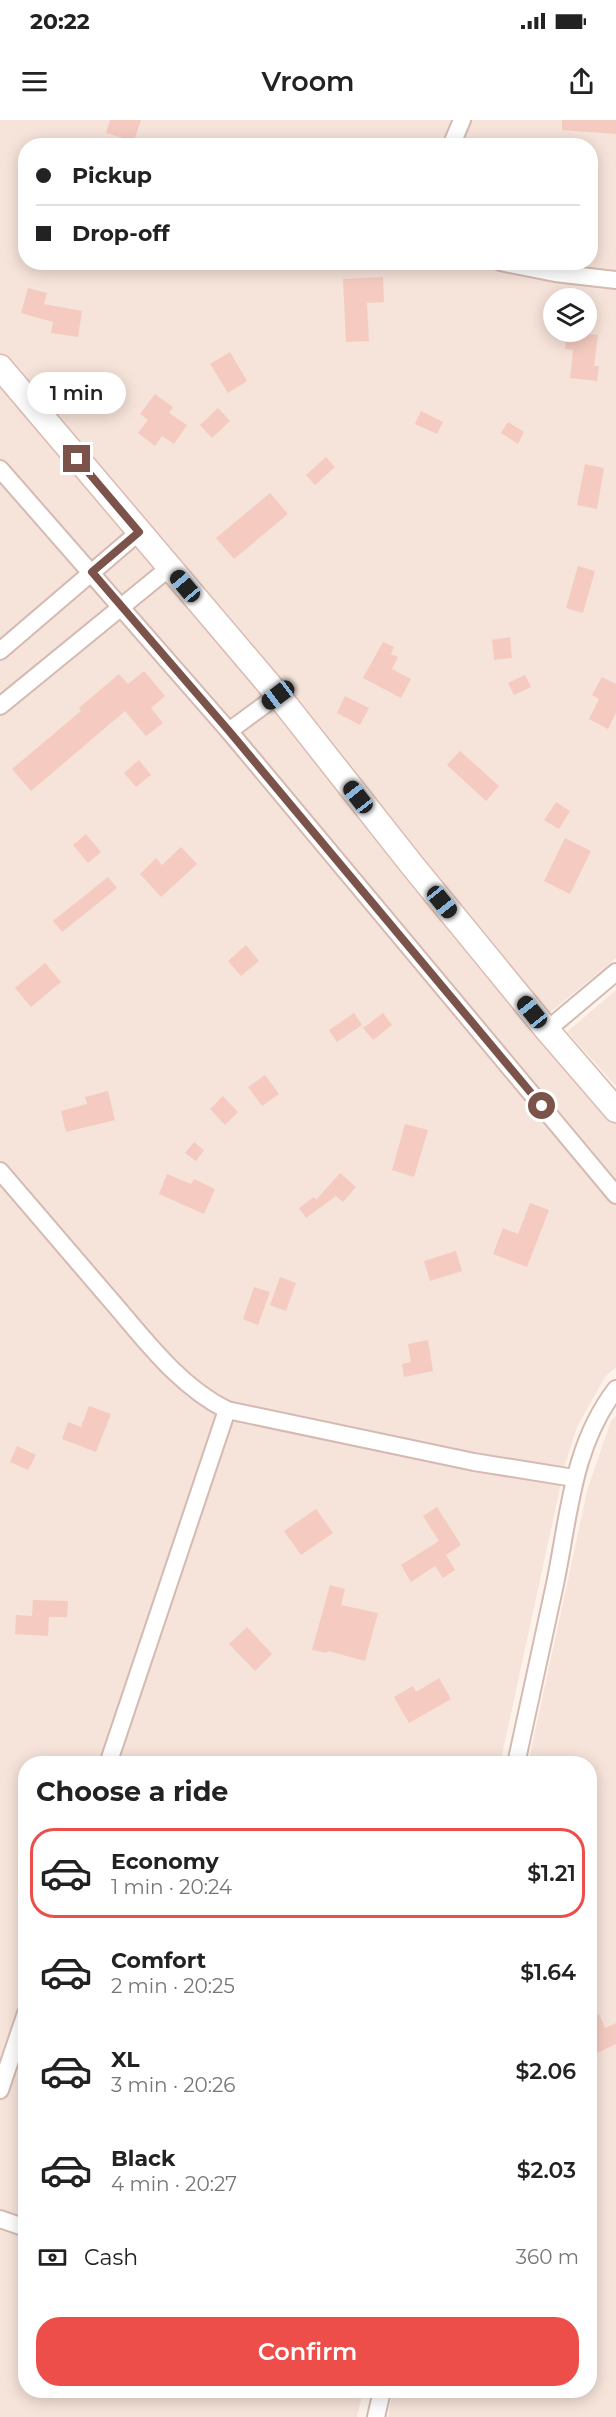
<!DOCTYPE html>
<meta charset="utf-8">
<style>
body{margin:0;font-family:Montserrat,sans-serif;background:#f6f6f6;color:#222;height:100vh;display:flex;flex-direction:column;font-size:22px;white-space:nowrap}
*{box-sizing:border-box;margin:0}
p{font-size:20px;color:#767676}
.icon{flex:none;width:33px;height:33px;fill:none;stroke:currentColor;stroke-width:2;stroke-linecap:round;stroke-linejoin:round}
.map{position:relative;flex:1;overflow:hidden}
.sheet{position:absolute;left:18px;top:1636px;width:579px;height:642px;display:flex;flex-direction:column;background:#fff;border-radius:24px;box-shadow:0 3px 15px #0003}
.sheet>*{flex:none}
.banner{position:absolute;left:18px;top:18px;width:580px;height:132px;border-radius:24px;box-shadow:0 3px 15px #0003;display:grid;align-content:center;height:132px;padding:0 18px;background:#fff}
.buttons{position:absolute;left:543px;top:168px;display:grid;gap:12px}
.buttons a{display:grid;place-items:center;width:54px;height:54px;border-radius:50%;background:#fff;box-shadow:0 3px 15px #0003;font-size:30px}
.end{position:absolute;width:27px;height:27px;margin:-14px;border:8px solid #7c534b;background:#fff;box-shadow:0 0 0 3px #fff}
.from{border-radius:50%}
.bubble{position:absolute;height:42px;border-radius:21px;background:#fff;box-shadow:0 3px 15px #0003;font-size:20px;font-weight:600;line-height:42px;text-align:center}
.car{position:absolute;width:18px;height:36px;margin:-18px -9px;border-radius:8px;box-shadow:0 0 4px 2px #0007;background:linear-gradient(#222 24%,#8ab4d8 0 40%,#222 0 76%,#8ab4d8 0 86%,#222 0)}
.banner b{display:flex;align-items:center;gap:21px;height:57px;font-size:22px}
.banner b+b{border-top:2px solid #e0e0e0}
.banner i{width:15px;height:15px;background:#222}
ul{padding:0;list-style:none}
li{display:flex;align-items:center;gap:18px;height:90px;margin:0 12px 9px;padding:0 6px;border:3px solid transparent;border-radius:24px}
li div{flex:1}
li b{display:block;font-size:22px}
li em{font-style:normal;font-weight:600}
li.on{border-color:#ee4e4a}
li>.icon{width:54px;height:54px;stroke-width:1.5}
h2{padding:0 18px;font-size:27px;line-height:72px}
.pay{display:flex;align-items:center;gap:15px;height:66px;padding:0 18px;font-size:22px}
.pay p{margin-inline-start:auto}
.action{display:flex;gap:12px;margin-top:auto;padding:12px 18px}
.action a{flex:1;height:69px;border-radius:24px;background:#ee4e4a;color:#fff;font-size:24px;font-weight:600;line-height:69px;text-align:center}
.status{display:flex;justify-content:space-between;align-items:center;height:42px;padding:0 30px;background:#fff;direction:ltr}
.status svg{height:16px;fill:currentColor}
header{display:flex;justify-content:space-between;align-items:center;height:78px;padding:0 18px;background:#fff;font-size:27px;font-weight:600}
.map>svg:first-child{display:block}
</style>
<div class="status"><b>20:22</b><svg viewBox="0 0 49 12"><path d="M0 12V9h3v3zM5 12V6h3v6zM10 12V3h3v9zM15 12V0h3v12zM26 1h20v11H26zM47 4h2v5h-2z"/></svg></div>
<header><svg class="icon" aria-label="menu" viewBox="0 0 24 24"><path d="M4 6h16M4 12h16M4 18h16"/></svg>Vroom<svg class="icon" aria-label="share" viewBox="0 0 24 24"><path d="M12 15V3M7 8l5-5 5 5M5 13v7h14v-7"/></svg></header>
<div class="map">
<svg width="616" height="2297" viewBox="0 0 616 2297">
<rect width="100%" height="100%" fill="#fef3eb"/>
<!-- residential -->
<g fill="#f6e3d9" fill-rule="evenodd">
<path d="M0 0H616V838L529 910 616 1003V1247L605 1257 577 1307 565 1345 500 1644H26V2271H363L357 2297H0ZM26 26H591V142H26ZM554 178H586V212H554Z"/>
<polygon points="616,870 616,966 567,912"/>
<polygon points="616,1296 616,2297 388,2297 393,2271 590,2271 590,1644 528,1644 588,1367 611,1301"/>
</g>
<!-- building -->
<g fill="#f5cbc1">
<polygon points="110,0 141,0 134,21 106,13"/>
<polygon points="562,0 616,0 616,14 562,10"/>
<polygon points="383,157 384,182 367,183 369,221 346,222 343,159"/>
<polygon points="28,168 47,173 44,184 82,191 78,217 51,213 53,202 21,193"/>
<polygon points="567,212 598,215 594,246 599,246 597,261 570,258 573,230 565,229"/>
<polygon points="230,232 247,261 228,273 210,244"/>
<polygon points="155,274 173,287 169,293 187,305 174,324 162,316 155,326 138,313 148,300 140,294"/>
<polygon points="218,288 230,301 212,318 200,305"/>
<polygon points="421,291 443,302 437,314 415,304"/>
<polygon points="508,302 524,312 518,324 501,313"/>
<polygon points="326,337 335,347 315,365 306,355"/>
<polygon points="585,344 604,348 597,389 577,385"/>
<polygon points="270,373 288,394 234,439 216,418"/>
<polygon points="578,446 595,451 583,493 566,488"/>
<polygon points="510,517 512,538 494,540 492,520"/>
<polygon points="383,522 394,527 391,534 398,537 392,549 411,559 401,578 363,558"/>
<polygon points="144,551 165,576 151,588 163,603 146,616 125,591 31,671 12,649 81,591 79,588 119,554 128,564"/>
<polygon points="525,555 531,567 514,575 508,563"/>
<polygon points="602,557 616,564 616,593 608,609 589,599 599,579 592,575"/>
<polygon points="345,576 369,588 360,605 337,593"/>
<polygon points="460,631 499,666 486,681 447,645"/>
<polygon points="139,640 151,655 136,667 124,653"/>
<polygon points="556,682 570,691 559,709 544,700"/>
<polygon points="86,714 101,732 88,743 73,725"/>
<polygon points="565,718 591,731 570,774 544,761"/>
<polygon points="181,727 197,744 161,777 140,754 156,738 162,745"/>
<polygon points="108,757 117,768 62,812 53,801"/>
<polygon points="246,825 259,841 241,856 228,841"/>
<polygon points="45,843 61,862 31,887 15,868"/>
<polygon points="354,893 362,905 337,922 329,910"/>
<polygon points="383,893 392,905 373,920 363,908"/>
<polygon points="265,955 279,974 262,986 248,967"/>
<polygon points="108,971 115,1000 66,1012 61,991 87,984 85,977"/>
<polygon points="223,976 238,992 225,1005 210,989"/>
<polygon points="405,1004 428,1010 414,1057 392,1050"/>
<polygon points="194,1022 204,1030 196,1041 185,1033"/>
<polygon points="340,1053 356,1067 343,1082 336,1076 306,1098 299,1088 314,1077 316,1080"/>
<polygon points="167,1054 191,1064 194,1059 215,1069 204,1094 159,1074"/>
<polygon points="530,1083 549,1090 527,1147 493,1134 503,1108 518,1114"/>
<polygon points="456,1131 462,1151 430,1161 424,1141"/>
<polygon points="280,1157 296,1163 286,1191 270,1185"/>
<polygon points="254,1167 270,1172 258,1205 243,1199"/>
<polygon points="428,1220 433,1251 404,1257 402,1244 411,1242 408,1224"/>
<polygon points="89,1286 111,1294 96,1332 62,1319 68,1302 81,1307"/>
<polygon points="17,1326 36,1335 28,1350 10,1342"/>
<polygon points="437,1387 461,1425 446,1435 455,1450 443,1458 435,1446 411,1462 401,1445 439,1421 423,1396"/>
<polygon points="316,1389 333,1413 301,1435 284,1411"/>
<polygon points="330,1465 345,1469 341,1485 378,1493 365,1541 328,1531 327,1533 312,1530"/>
<polygon points="33,1480 68,1481 67,1497 49,1497 48,1516 15,1514 16,1495 32,1496"/>
<polygon points="247,1507 272,1534 255,1551 229,1524"/>
<polygon points="439,1558 451,1579 409,1603 394,1577 413,1566 416,1572"/>
<polygon points="599,1894 605,1908 616,1903 616,1924 597,1933 590,1917 590,1899"/>
</g>
<g fill="none" stroke-linecap="round" stroke-linejoin="round">
<defs>
<g id="street">
<polyline points="451,26 462,0"/>
<polyline points="500,142 555,153 616,160"/>
<polyline points="0,349 229,611 278,575"/>
<polyline points="0,531 139,412"/>
<polyline points="0,586 169,448"/>
<polyline points="229,611 616,1075"/>
<polyline points="547,910 616,852"/>
<path d="M0 1051C36 1093 72 1135 108 1177 143 1217 178 1266 227 1290L474 1342 574 1358"/>
<polyline points="108,1644 227,1290"/>
<path d="M516 1644C529 1584 542 1524 555 1464 569 1397 572 1326 616 1269"/>
<polyline points="0,1970 26,1893"/>
<polyline points="0,2099 26,2108"/>
<polyline points="376,2297 382,2271"/>
</g>
<polyline id="secondary" points="0,247 278,575 412,745 547,910 616,990"/>
</defs>
<!-- street casing -->
<use href="#street" stroke="#d4bab2" stroke-width="20"/>
<!-- secondary casing -->
<use href="#secondary" stroke="#dabbb1" stroke-width="27"/>
<!-- street -->
<use href="#street" stroke="#fff" stroke-width="16"/>
<!-- secondary -->
<use href="#secondary" stroke="#fff" stroke-width="24"/>
</g>
<g fill="none" stroke-linecap="round" stroke-linejoin="round">
<!-- route -->
<polyline stroke="#7c534b" stroke-width="8" points="77,339 139,412 92,452 229,611 542,986"/>
</g>
</svg>
<div class="buttons">
<a><svg class="icon" aria-label="layers" viewBox="0 0 24 24"><path d="M12 4l9 5-9 5-9-5zM3 14l9 5 9-5"/></svg></a>
</div>
<i class="end from" style="left:542px;top:986px"></i>
<i class="end" style="left:77px;top:339px"></i>
<div class="bubble" style="left:27px;top:252px;width:99px">1 min</div>
<i class="car" style="left:185px;top:466px;rotate:320deg"></i>
<i class="car" style="left:278px;top:575px;rotate:233deg"></i>
<i class="car" style="left:358px;top:677px;rotate:322deg"></i>
<i class="car" style="left:442px;top:782px;rotate:141deg"></i>
<i class="car" style="left:532px;top:892px;rotate:321deg"></i>
<div class="banner">
<b><i class="from"></i>Pickup</b>
<b><i></i>Drop-off</b>
</div>
<section class="sheet">
<h2>Choose a ride</h2>
<ul>
<li class="on"><svg class="icon" aria-label="car" viewBox="0 0 24 24"><path d="M5 17H2v-5l4-1 3-4h7l3 4 3 1v5h-3M9 17h6M6 11h13"/><circle cx="7" cy="17" r="2"/><circle cx="17" cy="17" r="2"/></svg><div><b>Economy</b><p>1 min · 20:24</p></div><em>$1.21</em></li>
<li><svg class="icon" aria-label="car" viewBox="0 0 24 24"><path d="M5 17H2v-5l4-1 3-4h7l3 4 3 1v5h-3M9 17h6M6 11h13"/><circle cx="7" cy="17" r="2"/><circle cx="17" cy="17" r="2"/></svg><div><b>Comfort</b><p>2 min · 20:25</p></div><em>$1.64</em></li>
<li><svg class="icon" aria-label="car" viewBox="0 0 24 24"><path d="M5 17H2v-5l4-1 3-4h7l3 4 3 1v5h-3M9 17h6M6 11h13"/><circle cx="7" cy="17" r="2"/><circle cx="17" cy="17" r="2"/></svg><div><b>XL</b><p>3 min · 20:26</p></div><em>$2.06</em></li>
<li><svg class="icon" aria-label="car" viewBox="0 0 24 24"><path d="M5 17H2v-5l4-1 3-4h7l3 4 3 1v5h-3M9 17h6M6 11h13"/><circle cx="7" cy="17" r="2"/><circle cx="17" cy="17" r="2"/></svg><div><b>Black</b><p>4 min · 20:27</p></div><em>$2.03</em></li>
</ul>
<div class="pay"><svg class="icon" aria-label="cash" viewBox="0 0 24 24"><path d="M3 7h18v10H3z"/><circle cx="12" cy="12" r="2"/></svg>Cash<p>360 m</p></div>
<div class="action"><a>Confirm</a></div>
</section>
</div>
